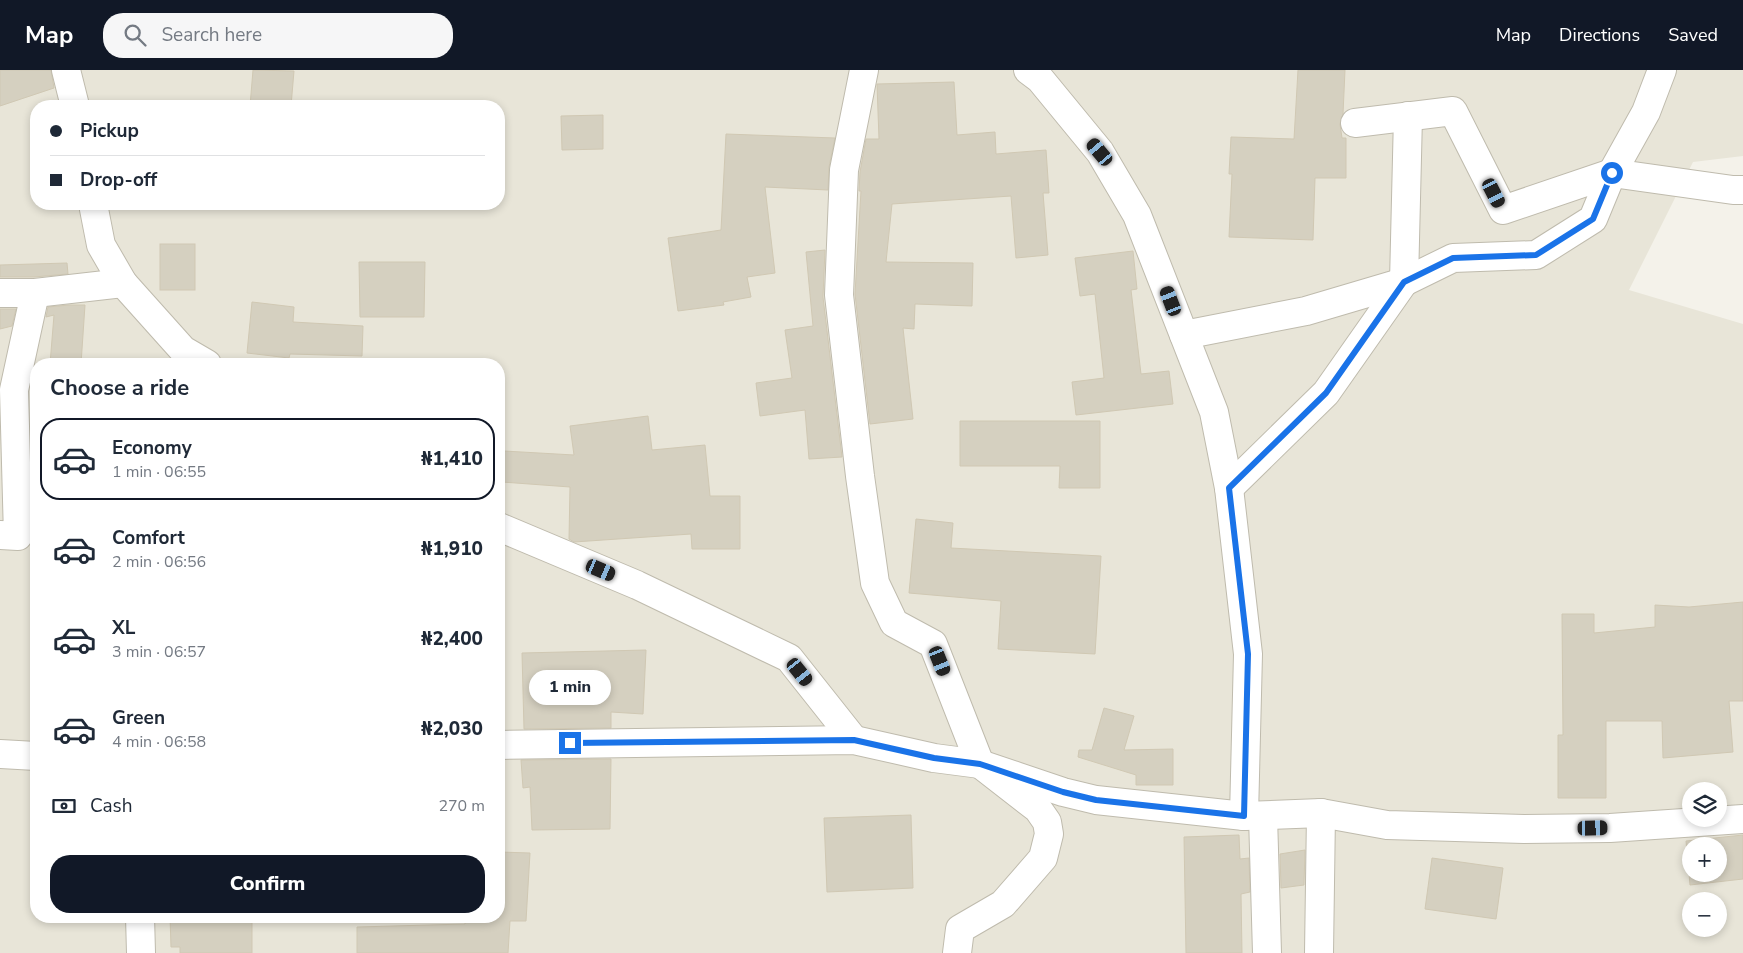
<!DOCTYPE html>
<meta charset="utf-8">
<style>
body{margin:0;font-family:"Nunito Sans",sans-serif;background:#f6f6f7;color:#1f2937;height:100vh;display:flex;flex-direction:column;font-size:19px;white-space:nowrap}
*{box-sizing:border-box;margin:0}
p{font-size:16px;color:#747a83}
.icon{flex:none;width:28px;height:28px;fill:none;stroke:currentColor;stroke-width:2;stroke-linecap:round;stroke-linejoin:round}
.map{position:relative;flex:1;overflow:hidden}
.side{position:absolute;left:30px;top:288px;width:475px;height:565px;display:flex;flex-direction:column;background:#fff;border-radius:20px;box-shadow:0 2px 8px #0003}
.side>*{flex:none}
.banner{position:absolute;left:30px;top:30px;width:475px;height:110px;border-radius:20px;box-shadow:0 2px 8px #0003;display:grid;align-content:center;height:110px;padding:0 20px;background:#fff}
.controls{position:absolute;left:1682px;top:712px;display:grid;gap:10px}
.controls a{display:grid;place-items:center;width:45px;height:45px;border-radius:50%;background:#fff;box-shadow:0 2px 8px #0003;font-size:25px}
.end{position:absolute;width:22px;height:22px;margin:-11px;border:6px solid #1a73e8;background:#fff;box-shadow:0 0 0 2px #fff}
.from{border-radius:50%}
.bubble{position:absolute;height:35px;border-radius:18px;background:#fff;box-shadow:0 2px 8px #0003;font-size:16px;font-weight:800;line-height:35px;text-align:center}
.car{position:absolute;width:15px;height:30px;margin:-15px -8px;border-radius:6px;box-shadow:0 0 4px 1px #0007;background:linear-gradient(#222 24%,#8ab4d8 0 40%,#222 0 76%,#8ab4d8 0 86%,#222 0)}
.banner b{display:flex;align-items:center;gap:18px;height:48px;font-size:19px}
.banner b+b{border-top:1px solid #e0e1e3}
.banner i{width:12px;height:12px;background:#1f2937}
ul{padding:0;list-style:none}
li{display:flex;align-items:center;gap:15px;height:82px;margin:0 10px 8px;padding:0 10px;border:2px solid transparent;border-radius:20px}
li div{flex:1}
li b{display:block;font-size:19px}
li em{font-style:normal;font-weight:800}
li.selected{border-color:#111827}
li>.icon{width:45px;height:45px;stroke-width:1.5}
h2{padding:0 20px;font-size:22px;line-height:60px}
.pay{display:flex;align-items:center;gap:12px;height:55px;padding:0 20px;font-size:19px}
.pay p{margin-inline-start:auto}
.action{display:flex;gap:10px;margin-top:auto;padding:10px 20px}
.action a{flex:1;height:58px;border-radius:20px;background:#111827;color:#fff;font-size:20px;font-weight:800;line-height:58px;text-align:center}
header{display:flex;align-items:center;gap:30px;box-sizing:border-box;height:70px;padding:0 25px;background:#111827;color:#fff}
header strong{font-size:24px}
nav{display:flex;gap:28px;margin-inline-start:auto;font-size:18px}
.search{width:350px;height:45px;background:#f6f6f7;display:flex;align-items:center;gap:12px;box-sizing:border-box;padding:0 18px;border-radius:20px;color:#747a83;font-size:19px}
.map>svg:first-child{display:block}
</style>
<header>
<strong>Map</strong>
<div class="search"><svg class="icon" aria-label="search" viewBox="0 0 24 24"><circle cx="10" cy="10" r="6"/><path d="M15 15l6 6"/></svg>Search here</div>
<nav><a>Map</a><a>Directions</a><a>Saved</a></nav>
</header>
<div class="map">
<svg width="1743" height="883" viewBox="0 0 1743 883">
<rect width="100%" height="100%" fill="#f4f2ea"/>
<!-- residential -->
<path fill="#e8e5d8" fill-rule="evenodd" d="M0 0H1743V86L1693 92 1629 220 1743 254V883H0ZM36 36H499V134H36ZM36 294H499V846H36ZM1691 721H1719V749H1691ZM1691 776H1719V804H1691ZM1691 831H1719V859H1691Z"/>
<!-- building -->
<g fill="#d5d0c0" stroke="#d0c8b3" fill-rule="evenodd">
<polygon points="0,0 51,0 54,18 0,36"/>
<polygon points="253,0 294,1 291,36 250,36"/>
<polygon points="1298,0 1345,0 1343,44 1340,54 1342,68 1346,68 1346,108 1315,108 1313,170 1229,167 1232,104 1229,104 1231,67 1294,69"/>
<polygon points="954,12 957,65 995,62 996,84 1046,80 1049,123 1043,123 1048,185 1016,188 1011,126 892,134 886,192 973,193 972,236 915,234 914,259 903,258 913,349 870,354 855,224 861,121 859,121 860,102 866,69 879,69 877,14"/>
<polygon points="603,45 603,79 562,80 561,46"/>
<polygon points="726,64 835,68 829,97 828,120 765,117 775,203 747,207 751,227 723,232 724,235 678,241 668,168 721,160"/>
<rect x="160" y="174" width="35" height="46"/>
<polygon points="825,180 823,227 842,387 809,389 805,340 760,346 756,313 792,308 785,260 813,256 806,182"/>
<polygon points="1133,181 1137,219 1131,220 1141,304 1169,301 1173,334 1076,345 1072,312 1104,308 1095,224 1080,226 1075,188"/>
<polygon points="359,192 425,192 424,247 360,247"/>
<polygon points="67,193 68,204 34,207 0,207 0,195"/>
<polygon points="252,232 294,237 293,252 363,256 362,286 290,284 289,288 247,283"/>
<polygon points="69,235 85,235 81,294 50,294 54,245 46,247 48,237"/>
<polygon points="0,239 16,239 12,256 0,259"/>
<polygon points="648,346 652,380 705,375 710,426 740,426 740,479 692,479 691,464 574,472 569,469 570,417 502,412 504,381 574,385 570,356"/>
<polygon points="960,351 1100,351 1100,418 1059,418 1060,396 960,396"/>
<polygon points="916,449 953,453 951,478 1101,486 1095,584 998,579 1001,531 909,523"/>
<polygon points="1743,532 1743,631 1729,631 1733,682 1663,688 1662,651 1606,651 1606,728 1558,728 1558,665 1563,665 1562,544 1594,544 1594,563 1655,557 1655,535 1689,537"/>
<polygon points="646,580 643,644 611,642 611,658 524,659 522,583"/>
<polygon points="1104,638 1134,646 1124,680 1173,679 1173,715 1136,715 1136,705 1078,687 1079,680 1092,680"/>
<polygon points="611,689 610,759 532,760 530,717 523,718 521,690"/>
<polygon points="911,745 913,818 827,822 824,748"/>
<polygon points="1239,765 1240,789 1249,788 1250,822 1241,824 1242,883 1186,883 1184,767"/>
<path d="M1743 765V809L1690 815 1686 771ZM1691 776H1719V804H1691Z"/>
<polygon points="1305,780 1304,815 1281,818 1280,784"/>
<polygon points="499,782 530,783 526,851 510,851 508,883 357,883 357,857 465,854 465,846 499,846"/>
<polygon points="1432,788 1503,798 1496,849 1425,839"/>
<polygon points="170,846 252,846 252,883 180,883 180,877 171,877"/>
</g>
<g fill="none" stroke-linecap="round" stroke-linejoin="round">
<defs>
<g id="street">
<polyline points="66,0 75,36"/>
<polyline points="864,0 844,100 839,225 860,406 875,513 894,553 933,574 980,694 1038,739 1047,752 1049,764 1043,788 1003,834 960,859 957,883"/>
<polyline points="1028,0 1040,9 1100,82 1137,145 1214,342 1229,418 1248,584 1244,746"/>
<polyline points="1355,53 1453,41 1503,140 1612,103 1733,120 1743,120"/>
<polyline points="93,134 101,175 123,213 183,280 207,294"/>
<polyline points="0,223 35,223 123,213"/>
<polyline points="1184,265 1306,241 1404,212 1453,188 1536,185 1593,149 1612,103 1646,42 1662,0"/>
<polyline points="1229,418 1326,323 1404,212 1408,46"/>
<polyline points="499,457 637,515 789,588 854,670"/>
<polyline points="0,465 18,466 14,320 35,223"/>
<polyline points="499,675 854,670 934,688 980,694 1063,722 1096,730 1244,746 1321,743 1387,755 1524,759 1610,758 1743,749"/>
<polyline points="0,684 36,686"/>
<polyline points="1263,746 1267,883"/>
<polyline points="140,846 141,883"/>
<polyline points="1319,883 1321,743"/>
</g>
</defs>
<!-- street casing -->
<use href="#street" stroke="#bfbbad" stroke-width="30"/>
<!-- street -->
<use href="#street" stroke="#fff" stroke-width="28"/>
</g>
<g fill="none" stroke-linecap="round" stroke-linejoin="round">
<!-- route -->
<polyline stroke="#1a73e8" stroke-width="6" points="570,673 854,670 934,688 980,694 1063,722 1096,730 1244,746 1248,584 1229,418 1326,323 1404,212 1453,188 1536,185 1593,149 1612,103"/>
</g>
</svg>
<div class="controls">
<a><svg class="icon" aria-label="layers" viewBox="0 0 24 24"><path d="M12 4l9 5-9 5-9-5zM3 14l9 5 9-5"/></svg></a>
<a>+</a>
<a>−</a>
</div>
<i class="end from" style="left:1612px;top:103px"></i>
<i class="end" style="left:570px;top:673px"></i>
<div class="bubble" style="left:529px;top:600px;width:82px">1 min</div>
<i class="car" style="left:1100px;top:82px;rotate:320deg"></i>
<i class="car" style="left:1494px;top:123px;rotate:153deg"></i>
<i class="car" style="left:1171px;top:231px;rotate:339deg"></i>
<i class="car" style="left:601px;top:500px;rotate:113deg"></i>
<i class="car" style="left:940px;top:591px;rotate:158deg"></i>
<i class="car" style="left:800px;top:602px;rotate:141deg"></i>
<i class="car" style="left:1593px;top:758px;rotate:89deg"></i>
<div class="banner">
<b><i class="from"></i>Pickup</b>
<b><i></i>Drop-off</b>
</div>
<section class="side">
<h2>Choose a ride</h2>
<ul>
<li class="selected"><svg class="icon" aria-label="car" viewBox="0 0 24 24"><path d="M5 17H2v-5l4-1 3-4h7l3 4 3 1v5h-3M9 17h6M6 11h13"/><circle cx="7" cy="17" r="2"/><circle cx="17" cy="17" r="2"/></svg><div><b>Economy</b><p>1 min · 06:55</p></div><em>₦1,410</em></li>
<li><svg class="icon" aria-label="car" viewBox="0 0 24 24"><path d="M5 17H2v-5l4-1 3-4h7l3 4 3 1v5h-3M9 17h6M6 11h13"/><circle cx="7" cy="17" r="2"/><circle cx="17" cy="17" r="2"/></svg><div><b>Comfort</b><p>2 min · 06:56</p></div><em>₦1,910</em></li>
<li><svg class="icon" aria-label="car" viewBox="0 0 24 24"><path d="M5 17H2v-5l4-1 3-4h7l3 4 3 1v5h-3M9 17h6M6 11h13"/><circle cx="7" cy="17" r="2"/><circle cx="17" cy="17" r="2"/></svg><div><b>XL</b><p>3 min · 06:57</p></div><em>₦2,400</em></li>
<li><svg class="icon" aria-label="car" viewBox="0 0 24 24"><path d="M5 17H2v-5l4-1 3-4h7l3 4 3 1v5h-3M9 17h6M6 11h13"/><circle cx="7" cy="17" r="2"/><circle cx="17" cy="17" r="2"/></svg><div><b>Green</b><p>4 min · 06:58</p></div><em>₦2,030</em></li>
</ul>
<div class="pay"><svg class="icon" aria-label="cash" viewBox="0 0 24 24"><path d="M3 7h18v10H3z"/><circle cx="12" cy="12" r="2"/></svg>Cash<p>270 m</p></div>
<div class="action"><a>Confirm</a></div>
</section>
</div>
